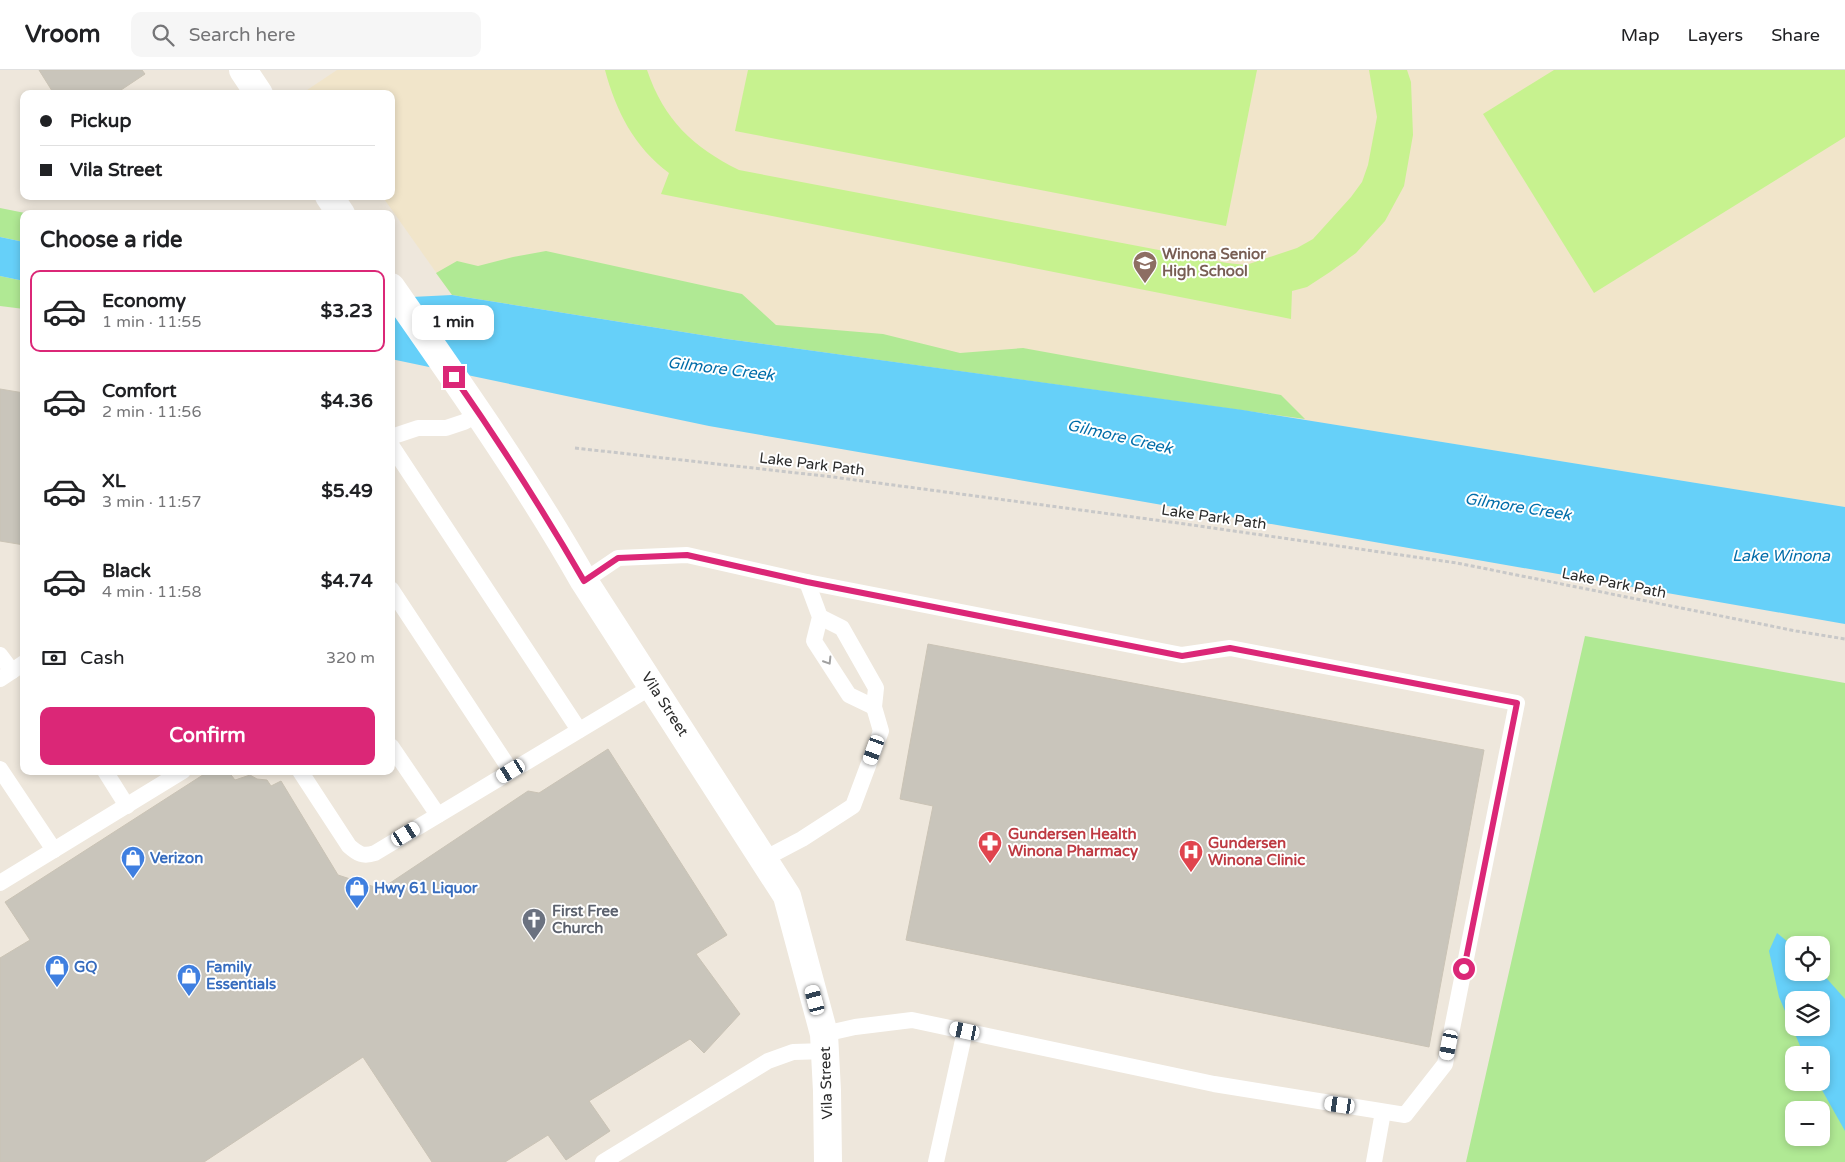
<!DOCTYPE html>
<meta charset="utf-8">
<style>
body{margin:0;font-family:"Varela Round",sans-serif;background:#f6f6f6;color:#202124;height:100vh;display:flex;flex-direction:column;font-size:19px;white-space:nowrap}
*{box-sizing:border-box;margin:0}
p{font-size:16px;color:#757577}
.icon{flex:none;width:28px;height:28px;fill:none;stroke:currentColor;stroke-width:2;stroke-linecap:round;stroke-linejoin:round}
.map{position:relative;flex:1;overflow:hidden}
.drawer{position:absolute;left:20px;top:140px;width:375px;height:565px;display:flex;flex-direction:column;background:#fff;border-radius:10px;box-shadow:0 2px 8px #0003}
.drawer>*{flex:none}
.guide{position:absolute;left:20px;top:20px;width:375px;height:110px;border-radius:10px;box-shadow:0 2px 8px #0003;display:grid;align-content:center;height:110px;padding:0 20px;background:#fff}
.tools{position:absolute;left:1785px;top:866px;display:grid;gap:10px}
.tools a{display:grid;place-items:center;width:45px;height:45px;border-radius:10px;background:#fff;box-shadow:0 2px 8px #0003;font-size:25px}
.end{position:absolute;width:22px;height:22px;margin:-11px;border:6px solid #db2777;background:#fff;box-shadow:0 0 0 2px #fff}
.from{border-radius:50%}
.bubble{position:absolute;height:35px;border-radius:10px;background:#fff;box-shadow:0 2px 8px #0003;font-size:16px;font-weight:700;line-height:35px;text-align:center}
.car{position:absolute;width:15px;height:30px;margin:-15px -8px;border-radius:6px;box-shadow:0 0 4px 1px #0007;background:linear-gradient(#fff 24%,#345 0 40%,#fff 0 76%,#345 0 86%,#fff 0)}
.guide b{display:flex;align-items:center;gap:18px;height:48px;font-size:19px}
.guide b+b{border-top:1px solid #e0e0e0}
.guide i{width:12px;height:12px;background:#202124}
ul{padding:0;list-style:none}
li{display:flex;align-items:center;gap:15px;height:82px;margin:0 10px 8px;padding:0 10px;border:2px solid transparent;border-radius:10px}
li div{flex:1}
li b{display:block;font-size:19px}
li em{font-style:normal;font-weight:700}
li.active{border-color:#db2777}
li>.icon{width:45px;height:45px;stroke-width:1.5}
h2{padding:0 20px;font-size:22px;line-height:60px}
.pay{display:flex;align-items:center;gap:12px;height:55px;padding:0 20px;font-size:19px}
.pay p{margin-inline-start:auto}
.button{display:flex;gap:10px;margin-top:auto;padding:10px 20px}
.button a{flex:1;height:58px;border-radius:10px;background:#db2777;color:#fff;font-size:20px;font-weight:700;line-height:58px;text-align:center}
header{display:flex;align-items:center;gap:30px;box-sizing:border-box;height:70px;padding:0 25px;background:#fff;border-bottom:1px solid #e0e0e0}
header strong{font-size:24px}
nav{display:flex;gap:28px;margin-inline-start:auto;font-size:18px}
.search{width:350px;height:45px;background:#f6f6f6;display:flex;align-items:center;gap:12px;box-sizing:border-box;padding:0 18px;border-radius:10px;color:#757577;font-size:19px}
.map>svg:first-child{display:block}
</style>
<header>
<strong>Vroom</strong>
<div class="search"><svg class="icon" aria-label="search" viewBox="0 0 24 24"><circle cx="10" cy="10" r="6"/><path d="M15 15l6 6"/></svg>Search here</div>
<nav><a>Map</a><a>Layers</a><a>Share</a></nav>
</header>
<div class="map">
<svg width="1845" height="1092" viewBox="0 0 1845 1092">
<rect width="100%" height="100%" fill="#eee7dc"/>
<!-- education -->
<polygon fill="#f1e5ca" points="337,0 1845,0 1845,437 1243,340 727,269 452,225 382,126 391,126 391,24 310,24 307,20"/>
<!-- green -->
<g fill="#b0e994" fill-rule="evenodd">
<polygon points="0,138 30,144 24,144 24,172 0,167"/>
<polygon points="546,181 742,224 776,255 883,264 960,283 1023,278 1281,325 1305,349 727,269 452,225 436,203 457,191 478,196 513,187"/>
<polygon points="0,206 24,211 24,239 0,236"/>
<path d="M1585 566 1845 613V1092H1466ZM1794 875H1821V902H1794ZM1794 930H1821V958H1794ZM1794 985H1821V1012H1794ZM1794 1040H1821V1068H1794Z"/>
</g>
<!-- pitch -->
<g fill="#c7f28f">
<path d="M605 0H647C664 50 693 77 739 100L1227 193 1246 195 1297 178 1313 169 1351 127 1362 112 1368 95 1377 47 1369 0H1407L1411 12 1413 65 1404 116 1385 151 1356 183 1330 202 1307 217 1292 221 1291 249 661 124 669 103C634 77 616 41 605 0Z"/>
<polygon points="748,0 1257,0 1226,156 735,61"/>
<polygon points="1554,0 1845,0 1845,67 1594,223 1483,44"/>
</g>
<!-- water -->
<g fill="#66d0f9" fill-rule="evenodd">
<polygon points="0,167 24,172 24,211 0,206"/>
<polygon points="452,225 727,269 1243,340 1845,437 1845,554 709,356 391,289 391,228"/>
<path d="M1777 863 1794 877V902H1821L1845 929V1061L1818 1013 1821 1012V985H1804L1779 927 1769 881ZM1794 930H1821V958H1794Z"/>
</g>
<!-- building -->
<g fill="#c9c5bb" stroke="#cac3b5">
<polygon points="39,0 142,0 145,4 115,24 54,24"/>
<polygon points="0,319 24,323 24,475 0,471"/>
<polygon points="928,574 1484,680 1429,977 906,870 933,736 900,729"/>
<polygon points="608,679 727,865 696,884 740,944 704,983 690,969 589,1031 610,1061 566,1090 548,1065 505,1092 432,1092 363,987 204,1092 0,1092 0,888 30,870 5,832 209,701 228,701 235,710 250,705 257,709 267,710 271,716 281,711 338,805 381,819 528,721 539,723"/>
</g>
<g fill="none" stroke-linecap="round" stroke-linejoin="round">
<!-- path -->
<polyline stroke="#c8c8c8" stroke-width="3" stroke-dasharray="4 2.5" stroke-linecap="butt" points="575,378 833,407 1178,453 1457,493 1796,561 1845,569"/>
<!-- lane -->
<g stroke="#fff" stroke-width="16">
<polyline points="391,367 418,358 446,358 464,352 479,344"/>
<polyline points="391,375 579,660"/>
<polyline points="584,511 618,488 687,485 807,512 1182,585 1230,578 1517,633 1445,994 1405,1045 1214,1014 912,950 855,957 824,964"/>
<polyline points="807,512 820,547 814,571 849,625 874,637"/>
<polyline points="391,519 511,701"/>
<polyline points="0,585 12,601"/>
<polyline points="0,609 24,593"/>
<polyline points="391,676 438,745"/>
<polyline points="0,699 54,780"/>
<polyline points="105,701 127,736"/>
<path d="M300 701 349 776C358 784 363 787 375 783L653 616"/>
<polyline points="764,789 802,769 853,736 881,661 874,637 876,618 842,558 820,547"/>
<polyline points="0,813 183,701"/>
<polyline points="603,1092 768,991 793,982 826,981"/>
<polyline points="936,1092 965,961"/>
<polyline points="1374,1092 1383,1042"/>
</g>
<!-- secondary -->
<g stroke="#fff" stroke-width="28">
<polyline points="243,0 259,24"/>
<polyline points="329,126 341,144"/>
<path d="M391 217C458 313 526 409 584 511L787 826 824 964 827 1021 828 1092"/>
</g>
</g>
<!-- one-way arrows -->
<defs><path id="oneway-chevron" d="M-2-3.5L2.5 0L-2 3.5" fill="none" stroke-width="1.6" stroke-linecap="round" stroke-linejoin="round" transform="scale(1.25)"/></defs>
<use stroke="#a0a0a0" href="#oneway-chevron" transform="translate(828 591) rotate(58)"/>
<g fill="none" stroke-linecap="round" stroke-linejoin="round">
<!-- route -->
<path stroke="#db2777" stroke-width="6" d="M454 307C500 373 544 442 584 511L618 488 687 485 807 512 1182 586 1230 578 1517 633 1464 899"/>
</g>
<!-- icons -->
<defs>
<symbol id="school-pin" viewBox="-11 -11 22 30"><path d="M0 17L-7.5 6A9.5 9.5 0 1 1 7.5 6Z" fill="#8d6e63" stroke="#fff"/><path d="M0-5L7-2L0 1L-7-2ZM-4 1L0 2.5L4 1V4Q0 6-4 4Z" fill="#fff"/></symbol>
<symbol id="pharmacy-pin" viewBox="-11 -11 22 30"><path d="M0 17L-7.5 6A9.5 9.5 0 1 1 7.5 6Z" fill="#e0444e" stroke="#fff"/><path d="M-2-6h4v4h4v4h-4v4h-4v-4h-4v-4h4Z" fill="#fff"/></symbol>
<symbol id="hospital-pin" viewBox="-11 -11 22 30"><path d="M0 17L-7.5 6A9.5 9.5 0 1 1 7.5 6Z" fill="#e0444e" stroke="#fff"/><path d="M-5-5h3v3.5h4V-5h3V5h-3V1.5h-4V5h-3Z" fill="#fff"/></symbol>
<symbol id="shop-pin" viewBox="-11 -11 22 30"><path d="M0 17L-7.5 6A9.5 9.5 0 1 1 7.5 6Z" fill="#3f7fe0" stroke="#fff"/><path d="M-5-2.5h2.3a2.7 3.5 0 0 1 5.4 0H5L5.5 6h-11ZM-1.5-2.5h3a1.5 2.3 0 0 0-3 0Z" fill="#fff"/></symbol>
<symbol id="church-pin" viewBox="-11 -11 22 30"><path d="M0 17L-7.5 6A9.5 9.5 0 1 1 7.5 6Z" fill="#6b7280" stroke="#fff"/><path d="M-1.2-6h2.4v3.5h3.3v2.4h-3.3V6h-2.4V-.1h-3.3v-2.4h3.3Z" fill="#fff"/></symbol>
</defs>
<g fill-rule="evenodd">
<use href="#school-pin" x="1131" y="179" width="28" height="38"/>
<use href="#pharmacy-pin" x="976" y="759" width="28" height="38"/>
<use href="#hospital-pin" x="1177" y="768" width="28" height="38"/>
<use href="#shop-pin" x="119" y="774" width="28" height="38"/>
<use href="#shop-pin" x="343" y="804" width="28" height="38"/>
<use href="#church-pin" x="520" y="836" width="28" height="38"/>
<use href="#shop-pin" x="43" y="883" width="28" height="38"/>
<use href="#shop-pin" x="175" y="892" width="28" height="38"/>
</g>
<g text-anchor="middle" stroke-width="4" stroke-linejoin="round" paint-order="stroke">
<!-- education labels -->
<g font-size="15" font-weight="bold" fill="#785e54" stroke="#fff" text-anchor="start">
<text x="1162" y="189">Winona Senior<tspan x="1162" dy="17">High School</tspan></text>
</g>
<!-- street labels -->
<g font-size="15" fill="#2b2b2b" stroke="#fff">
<text transform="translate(812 394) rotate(7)" y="5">Lake Park Path</text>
<text transform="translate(1214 447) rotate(8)" y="5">Lake Park Path</text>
<text transform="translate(1614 513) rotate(11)" y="5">Lake Park Path</text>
<text transform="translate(665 634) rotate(57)" y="5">Vila Street</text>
<text transform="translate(826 1013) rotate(-92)" y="5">Vila Street</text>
</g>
<!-- health labels -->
<g font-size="15" font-weight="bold" fill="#be3a42" stroke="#fff" text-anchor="start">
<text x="1008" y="769">Gundersen Health<tspan x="1008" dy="17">Winona Pharmacy</tspan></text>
<text x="1208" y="778">Gundersen<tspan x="1208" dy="17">Winona Clinic</tspan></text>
</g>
<!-- shop labels -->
<g font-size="15" font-weight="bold" fill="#366cbe" stroke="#fff" text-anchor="start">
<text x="150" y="793">Verizon</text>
<text x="374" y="823">Hwy 61 Liquor</text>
<text x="74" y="902">GQ</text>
<text x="206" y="902">Family<tspan x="206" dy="17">Essentials</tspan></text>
</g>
<!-- worship labels -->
<g font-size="15" font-weight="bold" fill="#5b616d" stroke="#fff" text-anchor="start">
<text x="552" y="846">First Free<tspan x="552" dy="17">Church</tspan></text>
</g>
<!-- water labels -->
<g font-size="16" font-style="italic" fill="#026da9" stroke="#fff">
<text transform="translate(721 298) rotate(7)" y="6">Gilmore Creek</text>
<text transform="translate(1120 366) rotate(13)" y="6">Gilmore Creek</text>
<text transform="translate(1518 436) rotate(9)" y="6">Gilmore Creek</text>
<text x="1781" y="491">Lake Winona</text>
</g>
</g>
</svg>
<div class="tools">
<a><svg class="icon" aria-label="locate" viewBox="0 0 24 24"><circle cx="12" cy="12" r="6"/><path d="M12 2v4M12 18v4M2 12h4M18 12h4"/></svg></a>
<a><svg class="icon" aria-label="layers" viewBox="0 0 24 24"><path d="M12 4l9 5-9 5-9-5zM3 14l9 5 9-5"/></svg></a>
<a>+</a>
<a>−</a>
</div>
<i class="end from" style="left:1464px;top:899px"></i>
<i class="end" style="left:454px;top:307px"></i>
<div class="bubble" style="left:412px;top:235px;width:82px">1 min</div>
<i class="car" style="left:874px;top:680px;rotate:200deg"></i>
<i class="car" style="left:511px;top:701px;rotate:239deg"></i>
<i class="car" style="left:406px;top:764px;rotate:59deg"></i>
<i class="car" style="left:815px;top:930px;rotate:345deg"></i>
<i class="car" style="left:965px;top:961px;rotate:282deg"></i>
<i class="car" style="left:1449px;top:975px;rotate:191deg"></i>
<i class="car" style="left:1340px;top:1035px;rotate:278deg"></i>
<div class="guide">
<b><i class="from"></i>Pickup</b>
<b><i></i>Vila Street</b>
</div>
<section class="drawer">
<h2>Choose a ride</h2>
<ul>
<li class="active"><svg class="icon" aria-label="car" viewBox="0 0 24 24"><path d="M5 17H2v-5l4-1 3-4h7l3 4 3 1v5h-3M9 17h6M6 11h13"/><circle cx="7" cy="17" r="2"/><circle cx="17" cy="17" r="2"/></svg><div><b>Economy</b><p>1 min · 11:55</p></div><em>$3.23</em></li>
<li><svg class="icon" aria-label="car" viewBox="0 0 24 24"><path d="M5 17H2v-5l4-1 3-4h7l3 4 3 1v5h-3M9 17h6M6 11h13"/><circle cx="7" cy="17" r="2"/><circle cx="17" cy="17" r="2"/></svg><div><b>Comfort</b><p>2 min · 11:56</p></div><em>$4.36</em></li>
<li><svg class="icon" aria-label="car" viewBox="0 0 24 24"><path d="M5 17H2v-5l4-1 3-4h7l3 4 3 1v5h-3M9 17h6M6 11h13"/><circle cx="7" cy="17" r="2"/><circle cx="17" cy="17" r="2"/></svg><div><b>XL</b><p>3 min · 11:57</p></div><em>$5.49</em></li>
<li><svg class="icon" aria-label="car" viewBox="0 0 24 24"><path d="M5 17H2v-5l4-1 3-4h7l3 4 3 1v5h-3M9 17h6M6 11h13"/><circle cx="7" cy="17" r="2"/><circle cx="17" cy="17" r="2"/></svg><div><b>Black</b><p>4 min · 11:58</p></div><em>$4.74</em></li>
</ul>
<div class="pay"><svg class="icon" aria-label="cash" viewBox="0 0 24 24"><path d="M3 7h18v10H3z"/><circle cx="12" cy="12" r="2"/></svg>Cash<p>320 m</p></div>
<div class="button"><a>Confirm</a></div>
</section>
</div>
